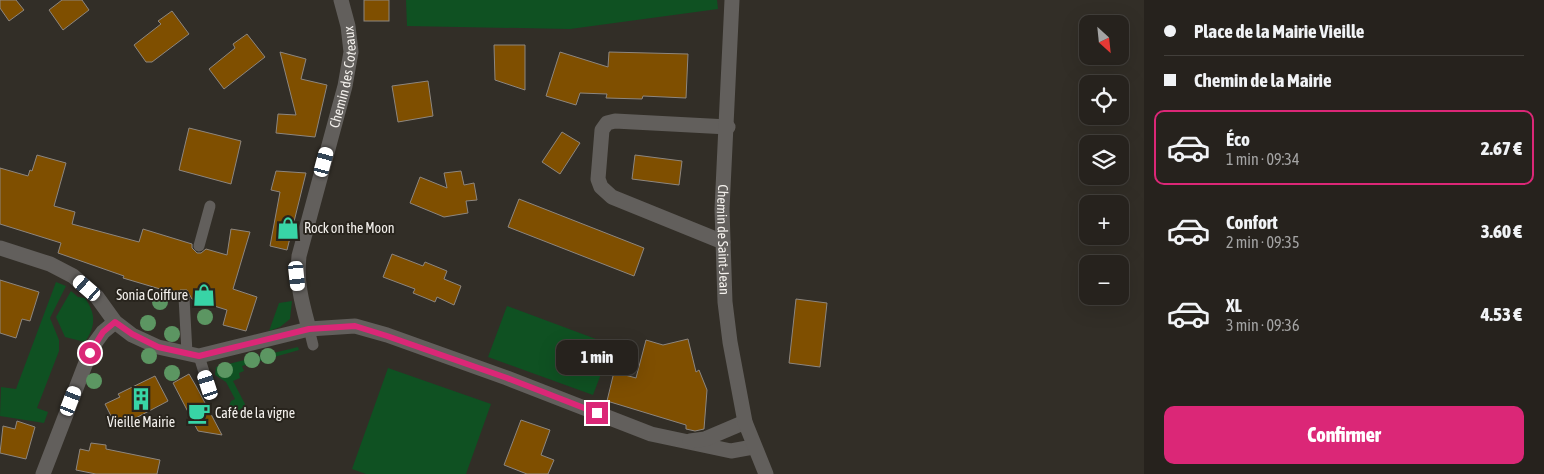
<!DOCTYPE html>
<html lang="fr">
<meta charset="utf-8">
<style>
body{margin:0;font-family:"Asap Condensed",sans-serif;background:#322f2a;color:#f1f3f6;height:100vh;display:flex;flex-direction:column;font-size:19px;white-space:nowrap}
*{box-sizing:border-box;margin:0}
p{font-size:16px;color:#a4a4a4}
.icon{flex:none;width:28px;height:28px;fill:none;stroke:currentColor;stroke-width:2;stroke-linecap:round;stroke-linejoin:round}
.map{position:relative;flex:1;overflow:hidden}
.sheet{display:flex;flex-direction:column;background:#26221d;width:400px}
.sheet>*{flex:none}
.top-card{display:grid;align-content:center;height:110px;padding:0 20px;background:#26221d}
.needle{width:32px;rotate:153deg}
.buttons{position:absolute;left:1079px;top:15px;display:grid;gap:10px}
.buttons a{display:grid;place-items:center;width:50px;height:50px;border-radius:10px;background:#26221d;box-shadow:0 5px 20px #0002,0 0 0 1px #423f3b;font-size:25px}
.end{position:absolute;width:22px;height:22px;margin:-11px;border:6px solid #db2777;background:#fff;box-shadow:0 0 0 2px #fff}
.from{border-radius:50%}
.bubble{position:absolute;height:35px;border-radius:10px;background:#26221d;box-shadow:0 5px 20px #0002,0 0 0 1px #423f3b;font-size:16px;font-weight:800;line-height:35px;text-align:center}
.car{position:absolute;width:15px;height:30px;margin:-15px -8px;border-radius:6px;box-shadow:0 0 4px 1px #0007;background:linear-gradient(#fff 24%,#345 0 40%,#fff 0 76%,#345 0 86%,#fff 0)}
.top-card b{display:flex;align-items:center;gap:18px;height:48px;font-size:19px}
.top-card b+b{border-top:1px solid #423f3b}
.top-card i{width:12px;height:12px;background:#f1f3f6}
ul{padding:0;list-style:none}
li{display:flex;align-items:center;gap:15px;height:75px;margin:0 10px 8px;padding:0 10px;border:2px solid transparent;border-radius:10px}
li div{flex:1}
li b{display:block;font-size:19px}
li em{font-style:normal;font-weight:800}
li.on{border-color:#db2777}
li>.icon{width:45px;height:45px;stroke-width:1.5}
.action{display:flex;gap:10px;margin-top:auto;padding:10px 20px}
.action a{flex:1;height:58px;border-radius:10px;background:#db2777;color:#fff;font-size:20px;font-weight:800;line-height:58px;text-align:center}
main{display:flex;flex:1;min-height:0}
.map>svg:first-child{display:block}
</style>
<main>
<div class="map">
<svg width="1144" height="474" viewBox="0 0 1144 474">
<rect width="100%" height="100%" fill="#322e27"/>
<!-- green -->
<g fill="#0f5122">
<polygon points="406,0 717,0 718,9 570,29 407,26"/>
<polygon points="56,282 66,286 50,318 59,340 59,351 37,408 48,412 44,423 0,416 1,387 16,389"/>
<path d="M71 291 78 297 85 298C96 314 96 326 85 342L65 337 56 317Z"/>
<polygon points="292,301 290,319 280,327 269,331 279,303"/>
<polygon points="507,306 612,345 593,395 488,357"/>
<polygon points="298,347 299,350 242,366 244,371 239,373 240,378 233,381 245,404 239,418 230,415 228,409 231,401 235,399 226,382 215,375 216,367"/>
<polygon points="388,368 491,404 466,474 366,474 352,469"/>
</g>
<!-- building -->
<g fill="#7f4f00" stroke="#8d867f">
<polygon points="0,0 16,0 24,10 9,21 0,8"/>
<polygon points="62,0 82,0 89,10 63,30 49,10"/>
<rect x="364" y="0" width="25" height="21"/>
<polygon points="172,11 189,34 152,62 146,62 134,45 161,24 158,21"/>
<polygon points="247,34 265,57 224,89 209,69 235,48 233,44"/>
<polygon points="494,45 525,45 525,90 495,80"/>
<polygon points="280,52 306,59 301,79 327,85 315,137 276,133 278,114 296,115"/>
<polygon points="560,52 608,67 609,52 688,54 686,98 643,96 642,99 606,98 607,94 580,93 576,105 546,96"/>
<polygon points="428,81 433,116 398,122 392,86"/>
<polygon points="189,128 241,141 231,184 179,170"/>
<polygon points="562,132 580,143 560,174 542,162"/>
<polygon points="37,155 66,163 54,206 75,212 72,224 139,242 143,229 192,244 192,248 197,253 201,253 206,249 227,255 231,229 250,232 233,289 257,297 246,331 223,325 227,310 192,299 187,290 180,290 177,294 123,278 124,276 58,253 61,243 0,224 0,168 28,176 30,170 32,171"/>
<polygon points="635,155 682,161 679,185 632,179"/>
<polygon points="276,171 306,173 287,250 270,246 280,192 271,190"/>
<polygon points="461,171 464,185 474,183 477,200 466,201 468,213 444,217 410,203 420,177 447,188 444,173"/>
<polygon points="519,199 644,248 634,276 508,227"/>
<polygon points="392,254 423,266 425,262 447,271 444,279 461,286 454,305 437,297 435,302 423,297 413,293 415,289 383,277"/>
<polygon points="0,280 39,292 30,321 22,319 16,338 0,333"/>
<polygon points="796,299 827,303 820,367 789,363"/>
<polygon points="688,339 696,372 699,370 707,390 704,429 695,431 686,429 686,425 607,401 614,372 636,378 646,340 663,345"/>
<polygon points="189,374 196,386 222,435 198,431 173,383"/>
<polygon points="155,376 168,401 132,420 114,422 105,404 120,397 118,394"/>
<polygon points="521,420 550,430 541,455 554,460 548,474 527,474 504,465"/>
<polygon points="17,421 35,427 26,459 0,453 3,426 15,429"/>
<polygon points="91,443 106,445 106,449 160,460 157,474 96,474 76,470 80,449 89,451"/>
</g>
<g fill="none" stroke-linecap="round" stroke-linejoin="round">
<!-- service -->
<g stroke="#625f5c" stroke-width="11">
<polyline points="199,246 210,206"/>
<polyline points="184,297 187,353"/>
<polyline points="309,329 313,345"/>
<polyline points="199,356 208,385"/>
</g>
<!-- minor -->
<g stroke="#625f5c" stroke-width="15">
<polyline points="723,242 612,197 601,187 598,179 602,130 607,123 615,121 728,127"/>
<polyline points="0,248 50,264 73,276 97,297 115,322 132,335 158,347 199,356 309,329 355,326 387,335 507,378 651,434 731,451 753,447"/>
<path id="s1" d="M309 329C302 303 296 283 299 256L345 86 351 52 348 26 341 0"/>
<polyline points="690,441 705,439 745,422"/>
<polyline points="43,474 92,347 103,332 115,322"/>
</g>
<!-- tertiary -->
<path stroke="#625f5c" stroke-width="15" id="s2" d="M732 0 722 209 725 302 730 342 745 422 766 474"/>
</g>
<!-- trees -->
<g fill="#5c9662">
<circle cx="160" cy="302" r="8"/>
<circle cx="205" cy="317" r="8"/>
<circle cx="148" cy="323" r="8"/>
<circle cx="172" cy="334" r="8"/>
<circle cx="149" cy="356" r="8"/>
<circle cx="268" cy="356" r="8"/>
<circle cx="252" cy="360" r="8"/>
<circle cx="225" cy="370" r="8"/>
<circle cx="172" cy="373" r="8"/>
<circle cx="94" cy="381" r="8"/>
</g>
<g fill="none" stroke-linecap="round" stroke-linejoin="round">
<!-- route -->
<polyline stroke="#db2777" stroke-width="6" points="90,353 103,332 115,322 132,334 158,347 199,356 309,329 355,326 387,336 507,378 597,413"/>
</g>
<!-- icons -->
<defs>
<symbol id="shop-bare" viewBox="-9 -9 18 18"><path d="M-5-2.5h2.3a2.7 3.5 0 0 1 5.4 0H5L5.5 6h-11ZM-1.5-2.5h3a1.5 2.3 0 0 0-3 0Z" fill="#38d4a6" stroke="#28241d" stroke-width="2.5" paint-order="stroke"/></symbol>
<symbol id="building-bare" viewBox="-9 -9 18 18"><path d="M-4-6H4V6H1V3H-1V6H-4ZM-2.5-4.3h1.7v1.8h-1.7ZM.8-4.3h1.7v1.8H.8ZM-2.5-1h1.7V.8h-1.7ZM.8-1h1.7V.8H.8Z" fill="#38d4a6" stroke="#28241d" stroke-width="2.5" paint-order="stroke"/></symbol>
<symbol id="cafe-bare" viewBox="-9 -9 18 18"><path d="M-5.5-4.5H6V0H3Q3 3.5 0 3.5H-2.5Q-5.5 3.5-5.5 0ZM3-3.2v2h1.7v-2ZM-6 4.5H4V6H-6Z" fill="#38d4a6" stroke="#28241d" stroke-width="2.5" paint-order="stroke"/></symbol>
</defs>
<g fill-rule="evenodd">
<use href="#shop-bare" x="272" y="212" width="32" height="32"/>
<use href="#shop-bare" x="188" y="279" width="32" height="32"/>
<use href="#building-bare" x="125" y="383" width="32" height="32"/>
<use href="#cafe-bare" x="183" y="397" width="32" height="32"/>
</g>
<g text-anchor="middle" stroke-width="4" stroke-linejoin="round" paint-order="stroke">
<!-- street labels -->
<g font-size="14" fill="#f3f0ec" stroke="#28241d">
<text dy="5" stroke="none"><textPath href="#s1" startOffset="259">Chemin des Coteaux</textPath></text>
<text dy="5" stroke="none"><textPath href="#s2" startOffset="240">Chemin de Saint-Jean</textPath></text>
</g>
<!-- poi labels -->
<g font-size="14" fill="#f3f0ec" stroke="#28241d" text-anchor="start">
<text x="304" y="233">Rock on the Moon</text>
<text x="188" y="300" text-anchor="end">Sonia Coiffure</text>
<text x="215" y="418">Café de la vigne</text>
<text x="141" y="427" text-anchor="middle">Vieille Mairie</text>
</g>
</g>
</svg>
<div class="buttons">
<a><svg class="needle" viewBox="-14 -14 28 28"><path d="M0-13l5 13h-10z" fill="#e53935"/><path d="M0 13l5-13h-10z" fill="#a4a4a4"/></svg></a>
<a><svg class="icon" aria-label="locate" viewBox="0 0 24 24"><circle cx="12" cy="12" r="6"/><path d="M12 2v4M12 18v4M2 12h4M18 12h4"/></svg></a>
<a><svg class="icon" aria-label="layers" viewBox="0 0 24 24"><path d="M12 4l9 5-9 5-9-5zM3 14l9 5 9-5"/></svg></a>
<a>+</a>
<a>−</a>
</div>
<i class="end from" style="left:90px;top:353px"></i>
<i class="end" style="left:597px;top:413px"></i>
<div class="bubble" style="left:556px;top:340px;width:82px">1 min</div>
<i class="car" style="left:324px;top:162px;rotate:15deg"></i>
<i class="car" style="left:297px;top:276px;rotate:174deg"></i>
<i class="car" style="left:87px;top:288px;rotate:311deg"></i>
<i class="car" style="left:208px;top:385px;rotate:342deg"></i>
<i class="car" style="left:71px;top:401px;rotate:21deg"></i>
</div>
<section class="sheet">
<div class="top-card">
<b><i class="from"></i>Place de la Mairie Vieille</b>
<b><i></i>Chemin de la Mairie</b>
</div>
<ul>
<li class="on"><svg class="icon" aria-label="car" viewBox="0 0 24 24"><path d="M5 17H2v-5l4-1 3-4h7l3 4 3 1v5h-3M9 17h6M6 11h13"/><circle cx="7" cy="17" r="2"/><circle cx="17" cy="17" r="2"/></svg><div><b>Éco</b><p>1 min · 09:34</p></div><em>2.67 €</em></li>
<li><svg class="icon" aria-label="car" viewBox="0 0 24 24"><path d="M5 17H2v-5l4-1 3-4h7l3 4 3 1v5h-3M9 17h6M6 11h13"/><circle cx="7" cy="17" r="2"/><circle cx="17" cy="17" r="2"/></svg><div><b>Confort</b><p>2 min · 09:35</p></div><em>3.60 €</em></li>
<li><svg class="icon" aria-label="car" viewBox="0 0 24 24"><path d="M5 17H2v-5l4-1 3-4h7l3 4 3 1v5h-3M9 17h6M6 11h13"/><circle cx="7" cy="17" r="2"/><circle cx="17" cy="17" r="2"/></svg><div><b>XL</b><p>3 min · 09:36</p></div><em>4.53 €</em></li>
</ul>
<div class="action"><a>Confirmer</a></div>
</section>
</main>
